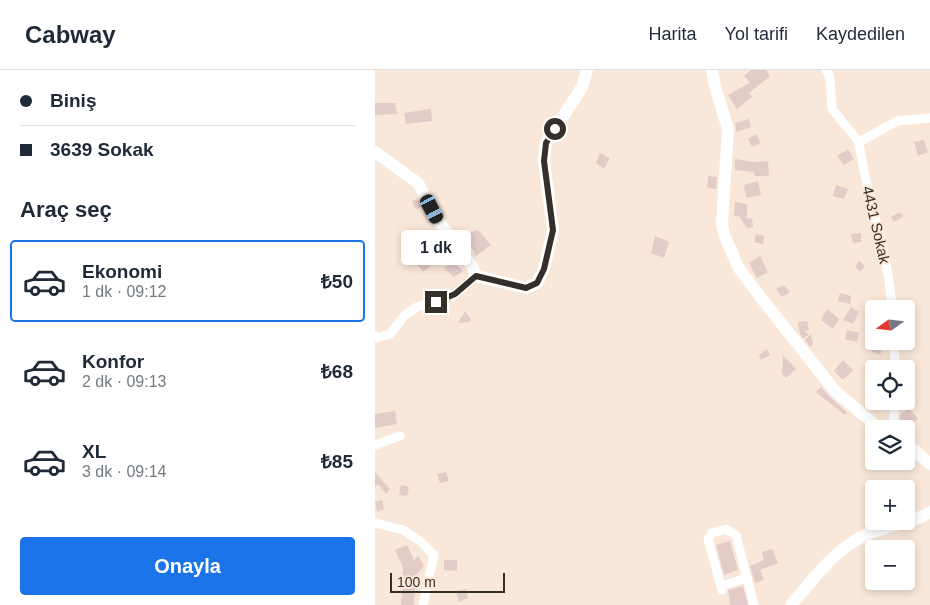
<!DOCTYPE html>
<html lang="tr">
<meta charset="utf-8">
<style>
body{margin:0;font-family:Helvetica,sans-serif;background:#f6f6f7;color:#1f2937;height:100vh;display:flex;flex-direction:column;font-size:19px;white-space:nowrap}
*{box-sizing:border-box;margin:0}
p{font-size:16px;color:#747a83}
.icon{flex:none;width:28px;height:28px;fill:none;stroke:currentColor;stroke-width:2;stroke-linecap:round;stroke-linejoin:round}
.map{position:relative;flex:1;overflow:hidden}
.details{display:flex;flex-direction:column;background:#fff;width:375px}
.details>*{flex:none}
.guide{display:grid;align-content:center;height:110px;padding:0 20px;background:#fff}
.needle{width:32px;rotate:255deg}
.buttons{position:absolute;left:490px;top:230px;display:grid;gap:10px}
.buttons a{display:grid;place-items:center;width:50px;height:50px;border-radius:5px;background:#fff;box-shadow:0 2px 8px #0003;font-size:25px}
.scale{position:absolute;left:15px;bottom:12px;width:115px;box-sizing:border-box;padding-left:5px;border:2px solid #352f29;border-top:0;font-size:14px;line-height:18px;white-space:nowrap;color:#352f29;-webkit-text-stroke:4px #f9e8d9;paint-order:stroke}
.end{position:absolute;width:22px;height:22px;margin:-11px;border:6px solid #352f29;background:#fff;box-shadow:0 0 0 2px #fff}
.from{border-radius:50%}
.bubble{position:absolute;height:35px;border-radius:5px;background:#fff;box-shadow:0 2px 8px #0003;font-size:16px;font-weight:700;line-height:35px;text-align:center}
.car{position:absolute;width:15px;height:30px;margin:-15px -8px;border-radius:6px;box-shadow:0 0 4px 1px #0007;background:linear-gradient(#222 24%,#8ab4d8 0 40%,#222 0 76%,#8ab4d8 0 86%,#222 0)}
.guide b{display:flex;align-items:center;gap:18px;height:48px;font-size:19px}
.guide b+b{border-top:1px solid #e0e1e3}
.guide i{width:12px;height:12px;background:#1f2937}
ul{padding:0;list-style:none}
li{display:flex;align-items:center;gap:15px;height:82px;margin:0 10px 8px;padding:0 10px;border:2px solid transparent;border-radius:5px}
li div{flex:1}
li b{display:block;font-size:19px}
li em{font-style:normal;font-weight:700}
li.current{border-color:#1a73e8}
li>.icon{width:45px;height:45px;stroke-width:1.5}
h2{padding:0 20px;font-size:22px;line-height:60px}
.button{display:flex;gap:10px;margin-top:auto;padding:10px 20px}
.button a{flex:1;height:58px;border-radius:5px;background:#1a73e8;color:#fff;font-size:20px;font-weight:700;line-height:58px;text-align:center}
header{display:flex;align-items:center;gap:30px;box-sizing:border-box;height:70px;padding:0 25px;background:#fff;border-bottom:1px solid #e0e1e3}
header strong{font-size:24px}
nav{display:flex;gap:28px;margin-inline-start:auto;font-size:18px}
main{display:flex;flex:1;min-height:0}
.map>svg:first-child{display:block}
</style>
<header>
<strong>Cabway</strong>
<nav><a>Harita</a><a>Yol tarifi</a><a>Kaydedilen</a></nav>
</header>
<main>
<section class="details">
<div class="guide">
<b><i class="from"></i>Biniş</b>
<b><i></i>3639 Sokak</b>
</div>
<h2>Araç seç</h2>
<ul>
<li class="current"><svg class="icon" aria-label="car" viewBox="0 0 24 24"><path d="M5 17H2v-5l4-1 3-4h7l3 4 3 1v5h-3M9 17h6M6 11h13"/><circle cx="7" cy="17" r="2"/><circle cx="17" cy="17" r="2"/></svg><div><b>Ekonomi</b><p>1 dk · 09:12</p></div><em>₺50</em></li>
<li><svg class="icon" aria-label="car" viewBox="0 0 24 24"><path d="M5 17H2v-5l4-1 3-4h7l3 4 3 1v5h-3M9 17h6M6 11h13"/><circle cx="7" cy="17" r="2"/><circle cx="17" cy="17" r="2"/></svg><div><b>Konfor</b><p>2 dk · 09:13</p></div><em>₺68</em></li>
<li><svg class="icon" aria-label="car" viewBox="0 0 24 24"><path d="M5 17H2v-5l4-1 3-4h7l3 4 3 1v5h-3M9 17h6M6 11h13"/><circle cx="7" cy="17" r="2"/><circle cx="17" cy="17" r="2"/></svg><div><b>XL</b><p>3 dk · 09:14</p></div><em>₺85</em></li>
</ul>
<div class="button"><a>Onayla</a></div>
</section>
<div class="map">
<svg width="555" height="535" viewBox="0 0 555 535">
<rect width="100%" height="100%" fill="#f9e8d9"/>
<!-- building -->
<g fill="#e3cbc8">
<polygon points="376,0 391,0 395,6 374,23 377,27 362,39 353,25 375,13 369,6"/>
<polygon points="0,33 20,33 22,44 0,45"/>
<polygon points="56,39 57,51 31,54 29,43"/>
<polygon points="374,49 376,57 361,62 360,53"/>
<polygon points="381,64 386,73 377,77 373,69"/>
<polygon points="549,70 553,82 543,86 539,72"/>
<polygon points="473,79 479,89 469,95 462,86"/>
<polygon points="225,83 235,88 229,99 221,93"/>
<polygon points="360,89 378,92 393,91 394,106 380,106 379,102 360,100"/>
<polygon points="333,106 342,107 341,119 332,118"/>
<polygon points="383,111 386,125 371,128 369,115"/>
<polygon points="461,115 473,119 469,129 458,126"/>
<polygon points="42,129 46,137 41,140 37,131"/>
<polygon points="360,132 372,134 372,149 377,148 378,157 372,158 364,146 359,146"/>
<polygon points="525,142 528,147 519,152 516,147"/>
<polygon points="103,160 116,175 101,186 89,164"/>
<polygon points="486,163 486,172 478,173 476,164"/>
<polygon points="381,164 389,166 388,174 379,172"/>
<polygon points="280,166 294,172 289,188 276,183"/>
<polygon points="54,185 60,193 48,202 41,193"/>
<polygon points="385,186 393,202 382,208 374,193"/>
<polygon points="484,191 490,196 485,202 480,196"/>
<polygon points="78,192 88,201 79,207 69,198"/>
<polygon points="409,215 415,222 407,227 401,219"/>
<polygon points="465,223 476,226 475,234 463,231"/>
<polygon points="476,237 484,242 478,254 468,250"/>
<polygon points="452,239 464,249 458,259 446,250"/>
<polygon points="90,241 96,249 93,252 83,253"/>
<polygon points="432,251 434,260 430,261 434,265 428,268 425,264 423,252"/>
<polygon points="531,259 540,260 538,271 531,270"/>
<polygon points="472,260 484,263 482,272 470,269"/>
<polygon points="436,264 438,274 435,277 430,270"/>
<polygon points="496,271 508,275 505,285 492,279"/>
<polygon points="392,279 395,285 386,290 384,285"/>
<polygon points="408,285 421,299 411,308 407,304"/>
<polygon points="468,290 478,300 468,310 459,301"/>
<polygon points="446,317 455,327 477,347 472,343 470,345 441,322"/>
<polygon points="534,338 543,349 532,358 525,349 525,345"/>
<polygon points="20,341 22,354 0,358 0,344"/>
<polygon points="0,402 15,419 11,424 3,414 0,417"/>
<polygon points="71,402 74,411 65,413 62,404"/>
<polygon points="26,415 34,417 32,426 24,425"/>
<polygon points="7,430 9,439 2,442 0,432"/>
<polygon points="355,471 363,500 349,505 341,475"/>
<polygon points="32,475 39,490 43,486 49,496 41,505 39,535 26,535 28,497 20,480"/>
<polygon points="397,479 403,493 385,500 389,510 380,513 375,496 389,490 387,482"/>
<polygon points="69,490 82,490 82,501 69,500"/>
<polygon points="368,516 373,535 355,535 353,520"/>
<polygon points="91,519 93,528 84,532 81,522"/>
</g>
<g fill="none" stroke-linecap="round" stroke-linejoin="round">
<!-- street -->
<g stroke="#fff" stroke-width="9">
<polyline points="451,0 455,8 457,39 484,72 522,51 555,48"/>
<path d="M484 72C491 128 514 182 517 239"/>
<polyline points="0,266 2,268 15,264 30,245 42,237 80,224 101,206"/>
<polyline points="519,271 520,299"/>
<polyline points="518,359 520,331"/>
<polyline points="0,375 25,366"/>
<polyline points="0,453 28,460 45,471 59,485 48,535"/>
<polyline points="346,516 372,508"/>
<polyline points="347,520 333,469 337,463 351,459 361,465 379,535"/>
</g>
<!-- secondary -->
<g stroke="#fff" stroke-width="12">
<polyline points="337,0 340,16 353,59 347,153 349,164 363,197 387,229 460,321 499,354 507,359"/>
<polyline points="0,82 43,113 64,152 97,196 101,206 151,218 162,213 169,199 178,160 169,91 171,73 207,17 212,0"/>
<polyline points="531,373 555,394"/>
<path d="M416 535C438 510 461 477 493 464 513 455 537 454 555 442"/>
</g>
</g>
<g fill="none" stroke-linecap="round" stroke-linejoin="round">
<!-- route -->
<polyline stroke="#352f29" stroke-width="6" points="61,232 80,224 101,206 151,218 162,213 169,199 178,160 169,91 171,73 180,59"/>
</g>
<g text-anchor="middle" stroke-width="4" stroke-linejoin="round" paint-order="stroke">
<!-- street labels -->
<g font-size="15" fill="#352f29" stroke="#f9e8d9">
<text transform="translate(501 155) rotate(77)" y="5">4431 Sokak</text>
</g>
</g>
</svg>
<div class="buttons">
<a><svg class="needle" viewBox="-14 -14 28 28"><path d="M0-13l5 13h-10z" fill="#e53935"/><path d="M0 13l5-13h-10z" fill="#747a83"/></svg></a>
<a><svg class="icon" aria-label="locate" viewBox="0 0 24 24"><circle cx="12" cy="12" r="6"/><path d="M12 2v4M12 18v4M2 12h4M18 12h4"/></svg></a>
<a><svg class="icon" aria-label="layers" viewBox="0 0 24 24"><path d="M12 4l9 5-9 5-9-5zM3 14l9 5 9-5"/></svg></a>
<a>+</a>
<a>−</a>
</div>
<div class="scale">100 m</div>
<i class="end from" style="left:180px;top:59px"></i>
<i class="end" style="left:61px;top:232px"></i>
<div class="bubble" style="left:26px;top:160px;width:70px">1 dk</div>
<i class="car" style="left:57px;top:139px;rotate:152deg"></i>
</div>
</main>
